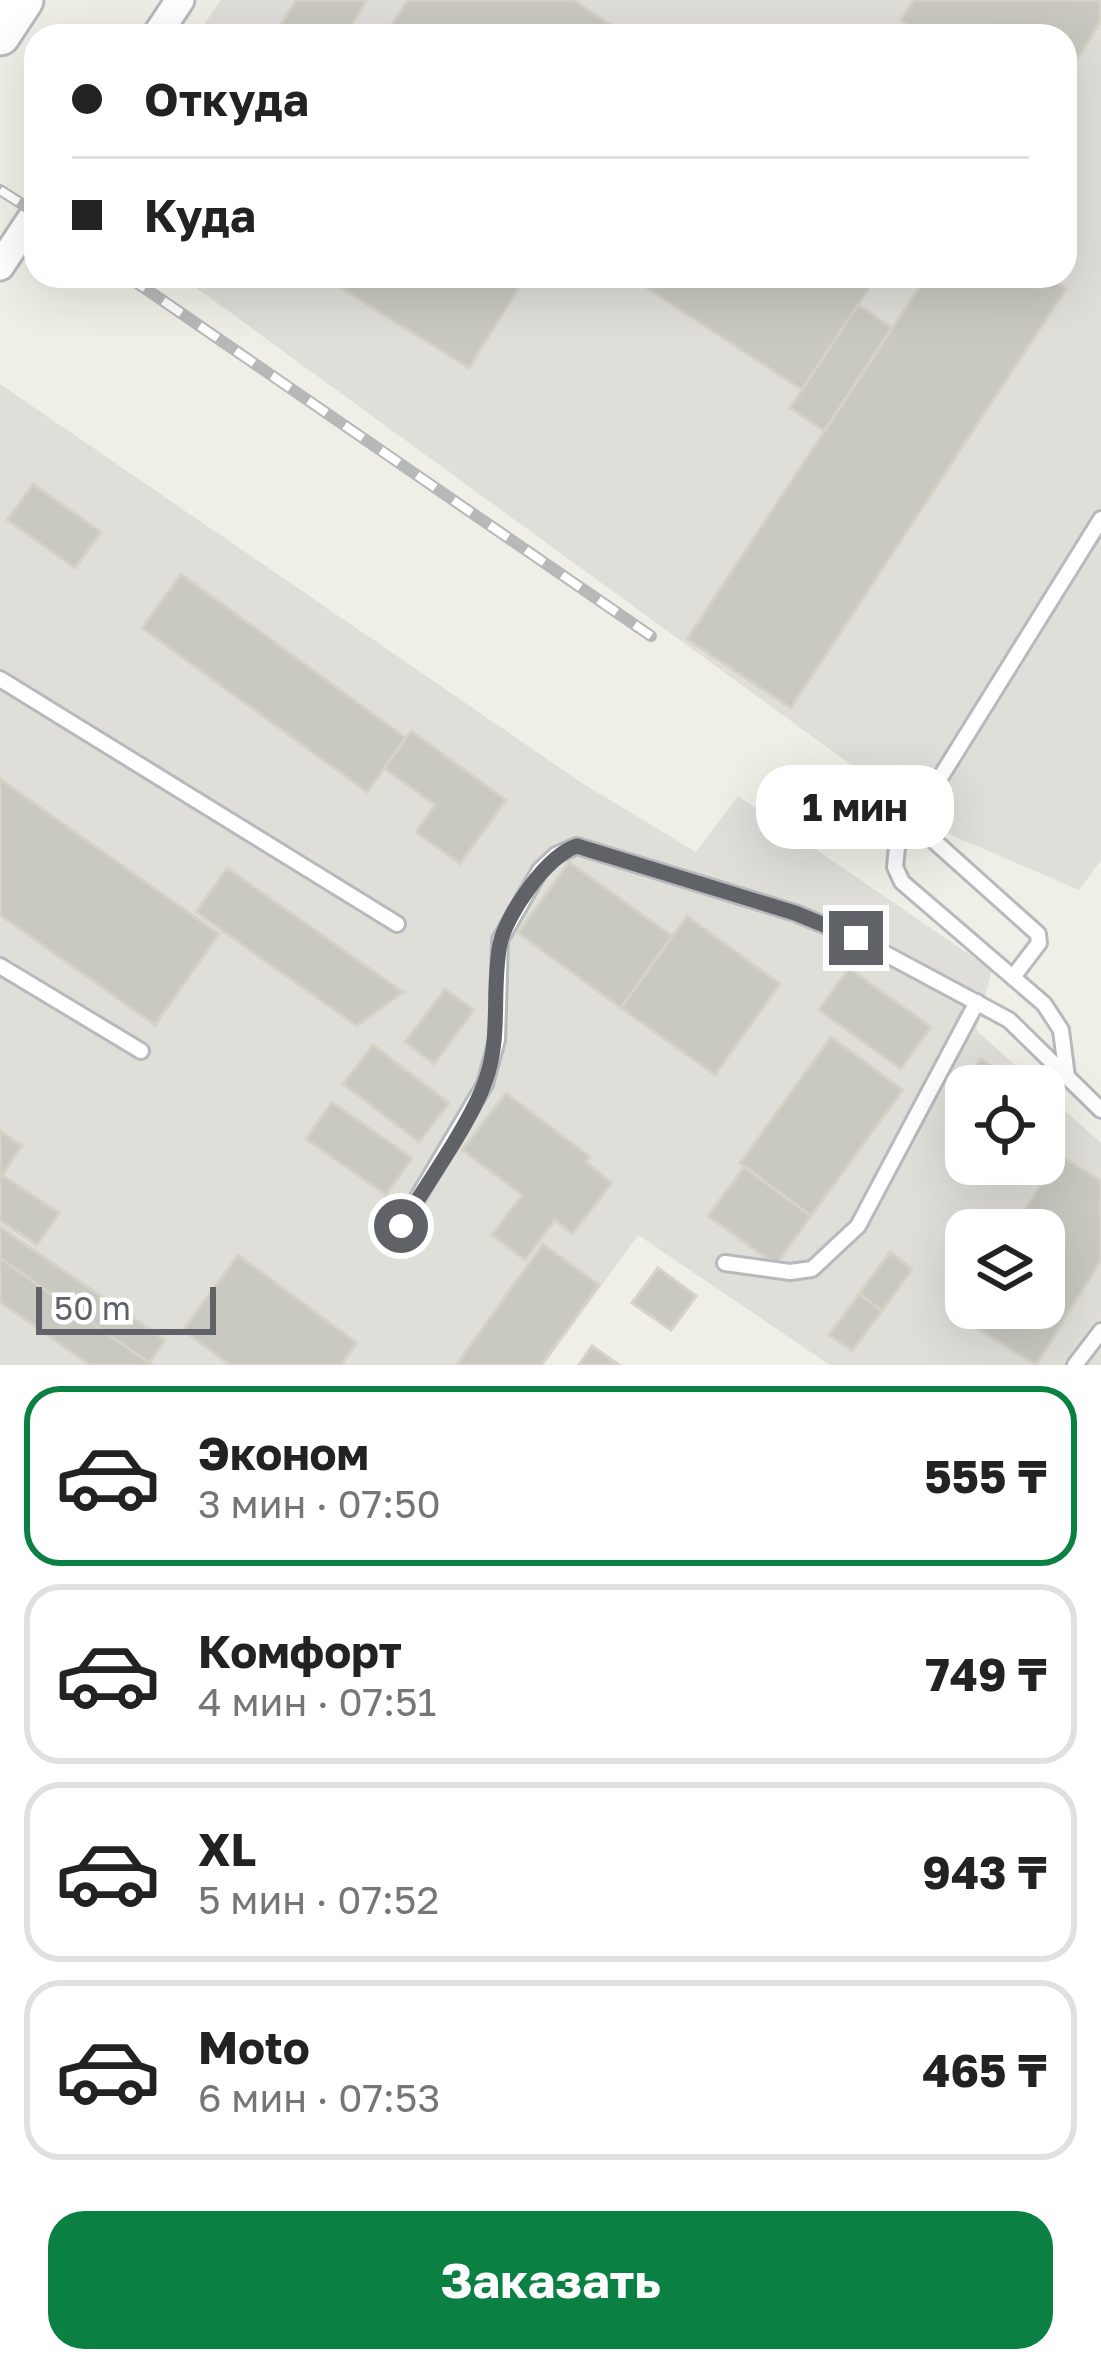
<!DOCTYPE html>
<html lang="ru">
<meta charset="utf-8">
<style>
body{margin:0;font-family:"Golos Text",sans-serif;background:#f2f2f2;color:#222;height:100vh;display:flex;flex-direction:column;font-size:45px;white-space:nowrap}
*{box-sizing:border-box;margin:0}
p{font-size:39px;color:#767676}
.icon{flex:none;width:66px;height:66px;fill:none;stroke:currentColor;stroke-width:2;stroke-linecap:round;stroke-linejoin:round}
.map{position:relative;height:1365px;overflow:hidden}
.details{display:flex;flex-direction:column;background:#fff;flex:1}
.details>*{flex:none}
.guide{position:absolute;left:24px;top:24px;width:1053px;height:264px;border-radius:36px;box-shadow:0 12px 48px #0002;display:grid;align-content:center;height:264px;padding:0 48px;background:#fff}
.buttons{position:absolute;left:945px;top:1065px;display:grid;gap:24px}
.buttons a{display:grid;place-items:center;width:120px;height:120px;border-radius:24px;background:#fff;box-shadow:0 12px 48px #0002;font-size:60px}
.scale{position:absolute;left:36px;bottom:30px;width:180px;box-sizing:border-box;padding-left:12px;border:6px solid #5f6267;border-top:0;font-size:33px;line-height:42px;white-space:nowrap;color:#5f6267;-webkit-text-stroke:9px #fff;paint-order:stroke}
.end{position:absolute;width:54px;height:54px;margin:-27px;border:15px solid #5f6267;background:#fff;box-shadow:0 0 0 6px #fff}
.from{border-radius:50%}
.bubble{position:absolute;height:84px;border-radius:36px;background:#fff;box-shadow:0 12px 48px #0002;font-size:39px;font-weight:700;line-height:84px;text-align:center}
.guide b{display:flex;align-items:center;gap:42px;height:114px;font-size:45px}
.guide b+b{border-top:3px solid #e0e0e0}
.guide i{width:30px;height:30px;background:#222}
ul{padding:21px 0 0;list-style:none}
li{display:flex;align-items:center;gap:36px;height:180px;margin:0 24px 18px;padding:0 24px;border:6px solid #e0e0e0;border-radius:36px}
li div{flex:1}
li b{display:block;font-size:45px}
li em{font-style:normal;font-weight:700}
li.active{border-color:#0b8043}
li>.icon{width:108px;height:108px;stroke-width:1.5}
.button{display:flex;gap:24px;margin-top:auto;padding:24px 48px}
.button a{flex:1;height:138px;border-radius:36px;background:#0b8043;color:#fff;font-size:48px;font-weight:700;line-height:138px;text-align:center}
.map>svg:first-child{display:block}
</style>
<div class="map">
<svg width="1101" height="1365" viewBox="0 0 1101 1365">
<rect width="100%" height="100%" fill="#f0efe7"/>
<!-- industrial -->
<g fill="#dfded9" fill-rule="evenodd">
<polygon points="221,0 1101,0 1101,860 1079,890 942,831 180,276 1065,276 1065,36 196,36"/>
<path d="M0 384 585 785 696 852 738 796 992 970 976 1030 1038 1086H966V1164H1044V1092L1101 1143V1365H830L638 1235 544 1365H0ZM966 1230H1044V1308H966Z"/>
</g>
<!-- building -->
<g fill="#c9c9c2" stroke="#d5d2c6" stroke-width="3">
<polygon points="296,0 367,0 344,36 274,36"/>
<polygon points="408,0 573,0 627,36 384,36"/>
<polygon points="914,0 1101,0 1101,21 1065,78 1065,36 926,36 901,20"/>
<polygon points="322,276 526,276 469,368"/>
<polygon points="629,276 877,276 802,390"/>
<polygon points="927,276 1046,276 1066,289 791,708 687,639"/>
<polygon points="858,305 892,328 824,431 790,408"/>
<polygon points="33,484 101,532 75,568 7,520"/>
<polygon points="181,574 406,738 367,792 142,628"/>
<polygon points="411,731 506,800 460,864 416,832 435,805 384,768"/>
<polygon points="0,779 219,934 155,1025 0,915"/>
<polygon points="569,862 672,936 621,1008 518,933"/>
<polygon points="227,868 403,992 357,1026 196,912"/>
<polygon points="687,916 780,984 715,1075 621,1008"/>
<polygon points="849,968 931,1027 901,1069 819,1010"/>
<polygon points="445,989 474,1010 434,1064 405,1042"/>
<polygon points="831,1037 903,1090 811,1216 740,1163"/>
<polygon points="373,1045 449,1103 419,1142 343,1084"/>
<polygon points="981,1059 1001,1074 993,1086 981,1086 968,1077"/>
<polygon points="506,1093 590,1157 586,1162 612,1183 572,1234 555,1220 525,1260 492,1235 522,1195 462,1150"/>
<polygon points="332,1102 412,1158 386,1195 306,1139"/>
<polygon points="0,1131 22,1146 2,1175 59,1213 37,1245 0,1220"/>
<polygon points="1059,1155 1101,1181 1101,1260 1036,1365 959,1317 966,1306 1044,1308 1044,1230 1013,1230"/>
<polygon points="744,1167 811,1216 776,1265 708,1216"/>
<polygon points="0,1227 165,1340 148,1365 138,1365 0,1271"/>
<polygon points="543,1244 599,1285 541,1365 456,1365"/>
<polygon points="890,1252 912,1269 882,1311 859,1294"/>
<polygon points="238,1255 357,1343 341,1365 230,1365 183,1330"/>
<polygon points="0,1258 152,1365 90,1365 0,1302"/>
<polygon points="658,1268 696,1296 671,1330 632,1303"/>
<polygon points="859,1294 882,1311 852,1351 829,1335"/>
<polygon points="592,1346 619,1365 579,1365"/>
</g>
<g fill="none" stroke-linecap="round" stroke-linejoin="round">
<defs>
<g id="lane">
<polyline points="0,679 397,924"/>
<polyline points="913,822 1038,934 1039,943 1013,977"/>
<polyline points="0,966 141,1051"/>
<polyline points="1067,1077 1061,1030 1044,1004 902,882 895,867 897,847 1101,519"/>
<polyline points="401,1226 485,1084 497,1040 500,940 540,870 556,855 577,846 795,913 856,938 1009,1020 1101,1110"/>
<polyline points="725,1263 790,1272 812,1269 858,1226 977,1002"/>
<polyline points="1075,1365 1101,1331"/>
</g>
<g id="street">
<polyline points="156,36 180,0"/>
<polyline points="0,266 36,212"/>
</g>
<polyline id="secondary" points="0,35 23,0"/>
</defs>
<!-- lane casing -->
<use href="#lane" stroke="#b7b9bd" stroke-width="20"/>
<!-- street casing -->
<use href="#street" stroke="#b7b9bd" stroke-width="33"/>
<!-- secondary casing -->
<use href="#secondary" stroke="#b6b9be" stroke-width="45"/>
<!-- lane -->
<use href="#lane" stroke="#fff" stroke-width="14"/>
<!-- street -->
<use href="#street" stroke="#fff" stroke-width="27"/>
<!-- secondary -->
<use href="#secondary" stroke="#fff" stroke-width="39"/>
<defs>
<g id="rail">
<polyline points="0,190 36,213"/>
<polyline points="127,276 651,636"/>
</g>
</defs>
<!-- rail casing -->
<use href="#rail" stroke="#b7b8b8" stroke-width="12"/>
<!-- rail -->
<use href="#rail" stroke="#fff" stroke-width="8" stroke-dasharray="22" stroke-linecap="butt"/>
</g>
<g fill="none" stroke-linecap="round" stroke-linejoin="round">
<!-- route -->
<path stroke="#5f6267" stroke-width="15" d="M401 1226C426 1185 470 1124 485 1082 502 1036 491 991 500 944 506 915 547 855 577 846L795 913 856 938"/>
</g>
</svg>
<div class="buttons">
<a><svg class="icon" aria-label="locate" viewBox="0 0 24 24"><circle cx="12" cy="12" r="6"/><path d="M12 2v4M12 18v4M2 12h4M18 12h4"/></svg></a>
<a><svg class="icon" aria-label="layers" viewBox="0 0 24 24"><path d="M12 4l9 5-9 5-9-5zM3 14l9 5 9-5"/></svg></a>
</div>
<div class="scale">50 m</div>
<i class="end from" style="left:401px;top:1226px"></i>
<i class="end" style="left:856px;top:938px"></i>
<div class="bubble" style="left:756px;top:765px;width:198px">1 мин</div>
<div class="guide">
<b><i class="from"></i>Откуда</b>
<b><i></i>Куда</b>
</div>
</div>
<section class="details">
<ul>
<li class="active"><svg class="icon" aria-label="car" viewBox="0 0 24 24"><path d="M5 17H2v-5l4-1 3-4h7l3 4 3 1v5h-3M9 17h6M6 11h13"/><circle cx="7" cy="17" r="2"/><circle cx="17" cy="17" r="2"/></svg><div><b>Эконом</b><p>3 мин · 07:50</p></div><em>555 ₸</em></li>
<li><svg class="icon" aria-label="car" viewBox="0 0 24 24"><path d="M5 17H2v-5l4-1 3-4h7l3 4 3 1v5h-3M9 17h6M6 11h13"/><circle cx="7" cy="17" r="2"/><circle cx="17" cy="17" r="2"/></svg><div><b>Комфорт</b><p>4 мин · 07:51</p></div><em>749 ₸</em></li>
<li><svg class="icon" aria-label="car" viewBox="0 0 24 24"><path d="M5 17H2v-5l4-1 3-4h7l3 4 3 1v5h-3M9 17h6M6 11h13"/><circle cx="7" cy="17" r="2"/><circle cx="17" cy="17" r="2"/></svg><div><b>XL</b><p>5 мин · 07:52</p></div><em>943 ₸</em></li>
<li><svg class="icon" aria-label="car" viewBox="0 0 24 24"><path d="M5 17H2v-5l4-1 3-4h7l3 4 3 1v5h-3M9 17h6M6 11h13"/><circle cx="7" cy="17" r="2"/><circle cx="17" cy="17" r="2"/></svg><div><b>Moto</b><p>6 мин · 07:53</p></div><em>465 ₸</em></li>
</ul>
<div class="button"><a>Заказать</a></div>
</section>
